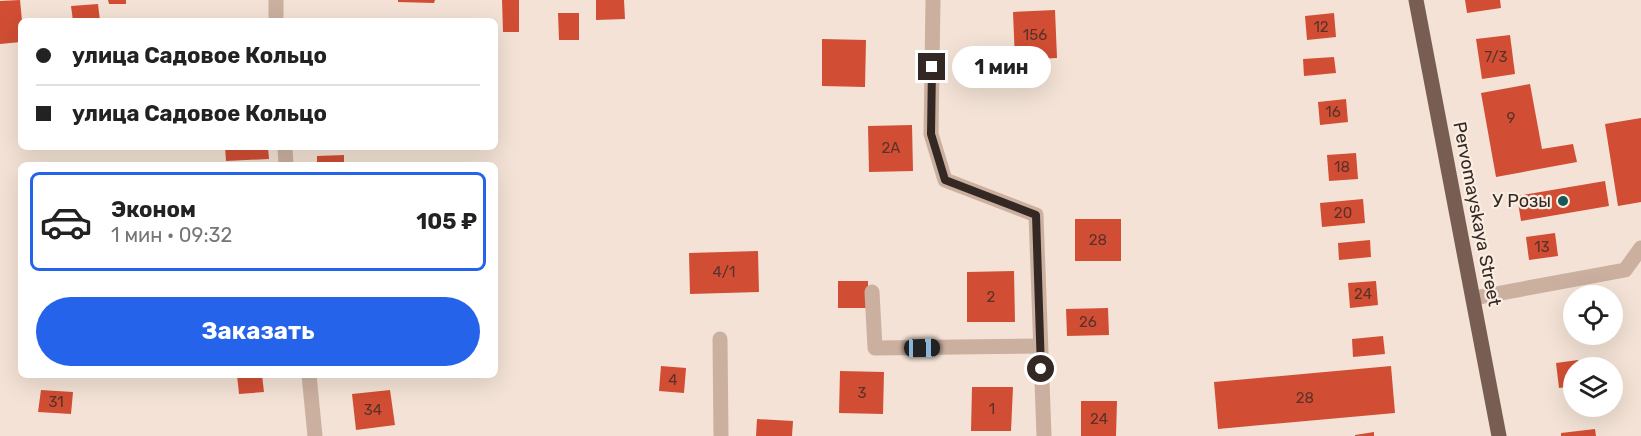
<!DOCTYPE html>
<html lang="ru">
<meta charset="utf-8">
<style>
body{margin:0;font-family:Rubik,sans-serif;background:#f6f6f6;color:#222;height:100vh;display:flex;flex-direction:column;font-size:22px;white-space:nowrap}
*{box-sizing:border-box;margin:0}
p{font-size:20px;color:#767676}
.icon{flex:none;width:33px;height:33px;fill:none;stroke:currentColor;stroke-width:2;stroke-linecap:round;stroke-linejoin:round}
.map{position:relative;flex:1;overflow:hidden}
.panel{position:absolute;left:18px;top:162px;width:480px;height:216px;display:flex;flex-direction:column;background:#fff;border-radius:9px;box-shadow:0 6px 24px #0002}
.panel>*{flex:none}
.hud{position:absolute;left:18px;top:18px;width:480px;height:132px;border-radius:9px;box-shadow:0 6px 24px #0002;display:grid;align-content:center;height:132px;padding:0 18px;background:#fff}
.buttons{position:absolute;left:1563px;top:285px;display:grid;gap:12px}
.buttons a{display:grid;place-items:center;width:60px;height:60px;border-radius:50%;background:#fff;box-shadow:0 6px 24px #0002;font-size:30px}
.end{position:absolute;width:27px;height:27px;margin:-14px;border:8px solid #342824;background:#fff;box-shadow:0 0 0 3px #fff}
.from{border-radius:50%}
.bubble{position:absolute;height:42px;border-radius:21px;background:#fff;box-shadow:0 6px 24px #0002;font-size:20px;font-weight:700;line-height:42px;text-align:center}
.car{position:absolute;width:18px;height:36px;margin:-18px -9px;border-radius:8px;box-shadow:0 0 4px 2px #0007;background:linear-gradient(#222 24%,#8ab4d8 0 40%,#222 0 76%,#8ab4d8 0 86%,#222 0)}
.hud b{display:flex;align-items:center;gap:21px;height:57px;font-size:22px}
.hud b+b{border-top:2px solid #e0e0e0}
.hud i{width:15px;height:15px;background:#222}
ul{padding:10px 0 0;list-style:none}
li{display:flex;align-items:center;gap:18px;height:99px;margin:0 12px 9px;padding:0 6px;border:3px solid transparent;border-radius:9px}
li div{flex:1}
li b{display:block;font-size:22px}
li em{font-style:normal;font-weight:700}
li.active{border-color:#2563eb}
li>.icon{width:54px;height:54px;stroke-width:1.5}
.action{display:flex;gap:12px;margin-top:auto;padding:12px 18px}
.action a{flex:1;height:69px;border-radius:36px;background:#2563eb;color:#fff;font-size:24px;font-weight:700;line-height:69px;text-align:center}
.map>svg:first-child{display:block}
</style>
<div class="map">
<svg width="1641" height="436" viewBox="0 0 1641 436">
<rect width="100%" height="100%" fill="#f3e2d5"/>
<!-- building -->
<g fill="#d14e34">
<polygon points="20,0 22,21 21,42 0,44 0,1"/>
<polygon points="108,0 126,0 126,4 109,4"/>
<polygon points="398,0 435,0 434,3 398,2"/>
<polygon points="502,0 519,0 519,32 503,32"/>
<polygon points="596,0 624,0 625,19 596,20"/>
<polygon points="1465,0 1500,0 1501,8 1467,13"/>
<polygon points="98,4 100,21 73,21 71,6"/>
<polygon points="1055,10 1057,58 1015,60 1013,12"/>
<polygon points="558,13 579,13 579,40 559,40"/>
<polygon points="1334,13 1336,37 1307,40 1305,16"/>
<polygon points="1510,35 1515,74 1482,79 1476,39"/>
<polygon points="822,39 866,40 865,87 822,86"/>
<polygon points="1334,57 1336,73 1304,76 1303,59"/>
<polygon points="1530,84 1542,149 1573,144 1577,162 1496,177 1481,93"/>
<polygon points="1346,99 1348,122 1320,125 1318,102"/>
<polygon points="1641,118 1641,202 1618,206 1605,124"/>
<polygon points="912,125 913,171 869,172 868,126"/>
<polygon points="225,147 268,147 269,159 226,161"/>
<polygon points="1356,153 1358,179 1329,181 1327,155"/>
<polygon points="344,155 344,165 317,165 317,156"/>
<polygon points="1605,181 1609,206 1521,221 1517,196"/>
<polygon points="1363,199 1365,223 1322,227 1320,203"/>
<rect x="1075" y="219" width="46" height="42"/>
<polygon points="1555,233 1558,256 1529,260 1526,237"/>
<polygon points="1370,240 1371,257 1339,260 1338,243"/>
<polygon points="758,251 759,292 690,294 689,253"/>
<polygon points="1014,271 1015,322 967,322 967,272"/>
<rect x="838" y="281" width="30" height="27"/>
<polygon points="1376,281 1378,305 1350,308 1348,283"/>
<polygon points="1108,308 1109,335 1067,336 1066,309"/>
<polygon points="1383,336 1385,354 1353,357 1352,339"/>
<polygon points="1578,360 1579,368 1574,368 1574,386 1559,388 1556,363"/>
<polygon points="661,366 686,368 684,393 659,391"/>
<polygon points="1391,366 1395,413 1218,429 1214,382"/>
<polygon points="840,371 884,372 883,414 839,413"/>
<polygon points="237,375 262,375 264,392 239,394"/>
<polygon points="972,387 1013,387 1011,431 971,431"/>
<polygon points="41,390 73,392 71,414 38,412"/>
<polygon points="390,390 395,425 356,430 352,394"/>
<polygon points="1081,401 1117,401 1116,436 1081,436"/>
<polygon points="757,419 793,421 792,436 756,436"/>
<polygon points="1595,429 1596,436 1561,436 1561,433"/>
<polygon points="1374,432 1374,436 1355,436 1355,435"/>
</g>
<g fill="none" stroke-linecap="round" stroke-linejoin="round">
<!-- minor -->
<g stroke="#cbb0a0" stroke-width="15">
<polyline points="276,0 276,21"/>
<polyline points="933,0 931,134 945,180 1036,215 1044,436"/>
<polyline points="285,147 286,165"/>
<polyline points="872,292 875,348 1040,346"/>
<polyline points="1474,298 1625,270 1641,248"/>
<polyline points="720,339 721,436"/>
<polyline points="309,375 315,436"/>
</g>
<!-- major -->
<polyline stroke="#785d53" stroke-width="15" points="1416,0 1499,436"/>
</g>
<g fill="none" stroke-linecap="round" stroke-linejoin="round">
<!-- route -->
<polyline stroke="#342824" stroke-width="8" points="932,67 931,134 945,180 1036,215 1041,369"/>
</g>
<!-- markers -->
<circle fill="#165958" stroke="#faede1" stroke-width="2" cx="1563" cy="201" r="6"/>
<g text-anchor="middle" stroke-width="4.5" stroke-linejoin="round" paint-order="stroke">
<!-- number labels -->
<g font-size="15" fill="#5b3228">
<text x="1321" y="32">12</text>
<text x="1035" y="40">156</text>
<text x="1496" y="62">7/3</text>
<text x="1333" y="117">16</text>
<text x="1511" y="123">9</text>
<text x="891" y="153">2А</text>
<text x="1342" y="172">18</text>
<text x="1343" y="218">20</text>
<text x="1098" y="245">28</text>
<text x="1542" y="252">13</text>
<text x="724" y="277">4/1</text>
<text x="1363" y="299">24</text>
<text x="991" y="302">2</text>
<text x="1088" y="327">26</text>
<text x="673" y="385">4</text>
<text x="862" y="398">3</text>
<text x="1305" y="403">28</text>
<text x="56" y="407">31</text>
<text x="992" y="414">1</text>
<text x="373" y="415">34</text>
<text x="1099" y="424">24</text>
</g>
<!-- poi labels -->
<g font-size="18" fill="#342824" stroke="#faede1" text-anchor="end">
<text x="1551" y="207">У Розы</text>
</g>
<!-- street labels -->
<g font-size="18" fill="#342824" stroke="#faede1">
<text transform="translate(1477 214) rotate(79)" y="6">Pervomayskaya Street</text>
</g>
</g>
</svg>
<div class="buttons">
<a><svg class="icon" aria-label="locate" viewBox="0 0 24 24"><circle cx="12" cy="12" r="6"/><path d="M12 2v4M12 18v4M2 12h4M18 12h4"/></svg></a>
<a><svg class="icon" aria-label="layers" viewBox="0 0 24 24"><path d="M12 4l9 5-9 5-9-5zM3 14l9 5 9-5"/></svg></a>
</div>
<i class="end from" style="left:1041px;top:369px"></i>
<i class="end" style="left:932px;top:67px"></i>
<div class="bubble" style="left:952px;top:46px;width:99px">1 мин</div>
<i class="car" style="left:922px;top:348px;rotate:89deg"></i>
<div class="hud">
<b><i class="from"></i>улица Садовое Кольцо</b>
<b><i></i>улица Садовое Кольцо</b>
</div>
<section class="panel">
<ul>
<li class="active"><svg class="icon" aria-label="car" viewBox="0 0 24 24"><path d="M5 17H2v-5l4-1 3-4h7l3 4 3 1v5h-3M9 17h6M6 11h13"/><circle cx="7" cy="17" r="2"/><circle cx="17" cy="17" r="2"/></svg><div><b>Эконом</b><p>1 мин · 09:32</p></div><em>105 ₽</em></li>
</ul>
<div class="action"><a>Заказать</a></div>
</section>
</div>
